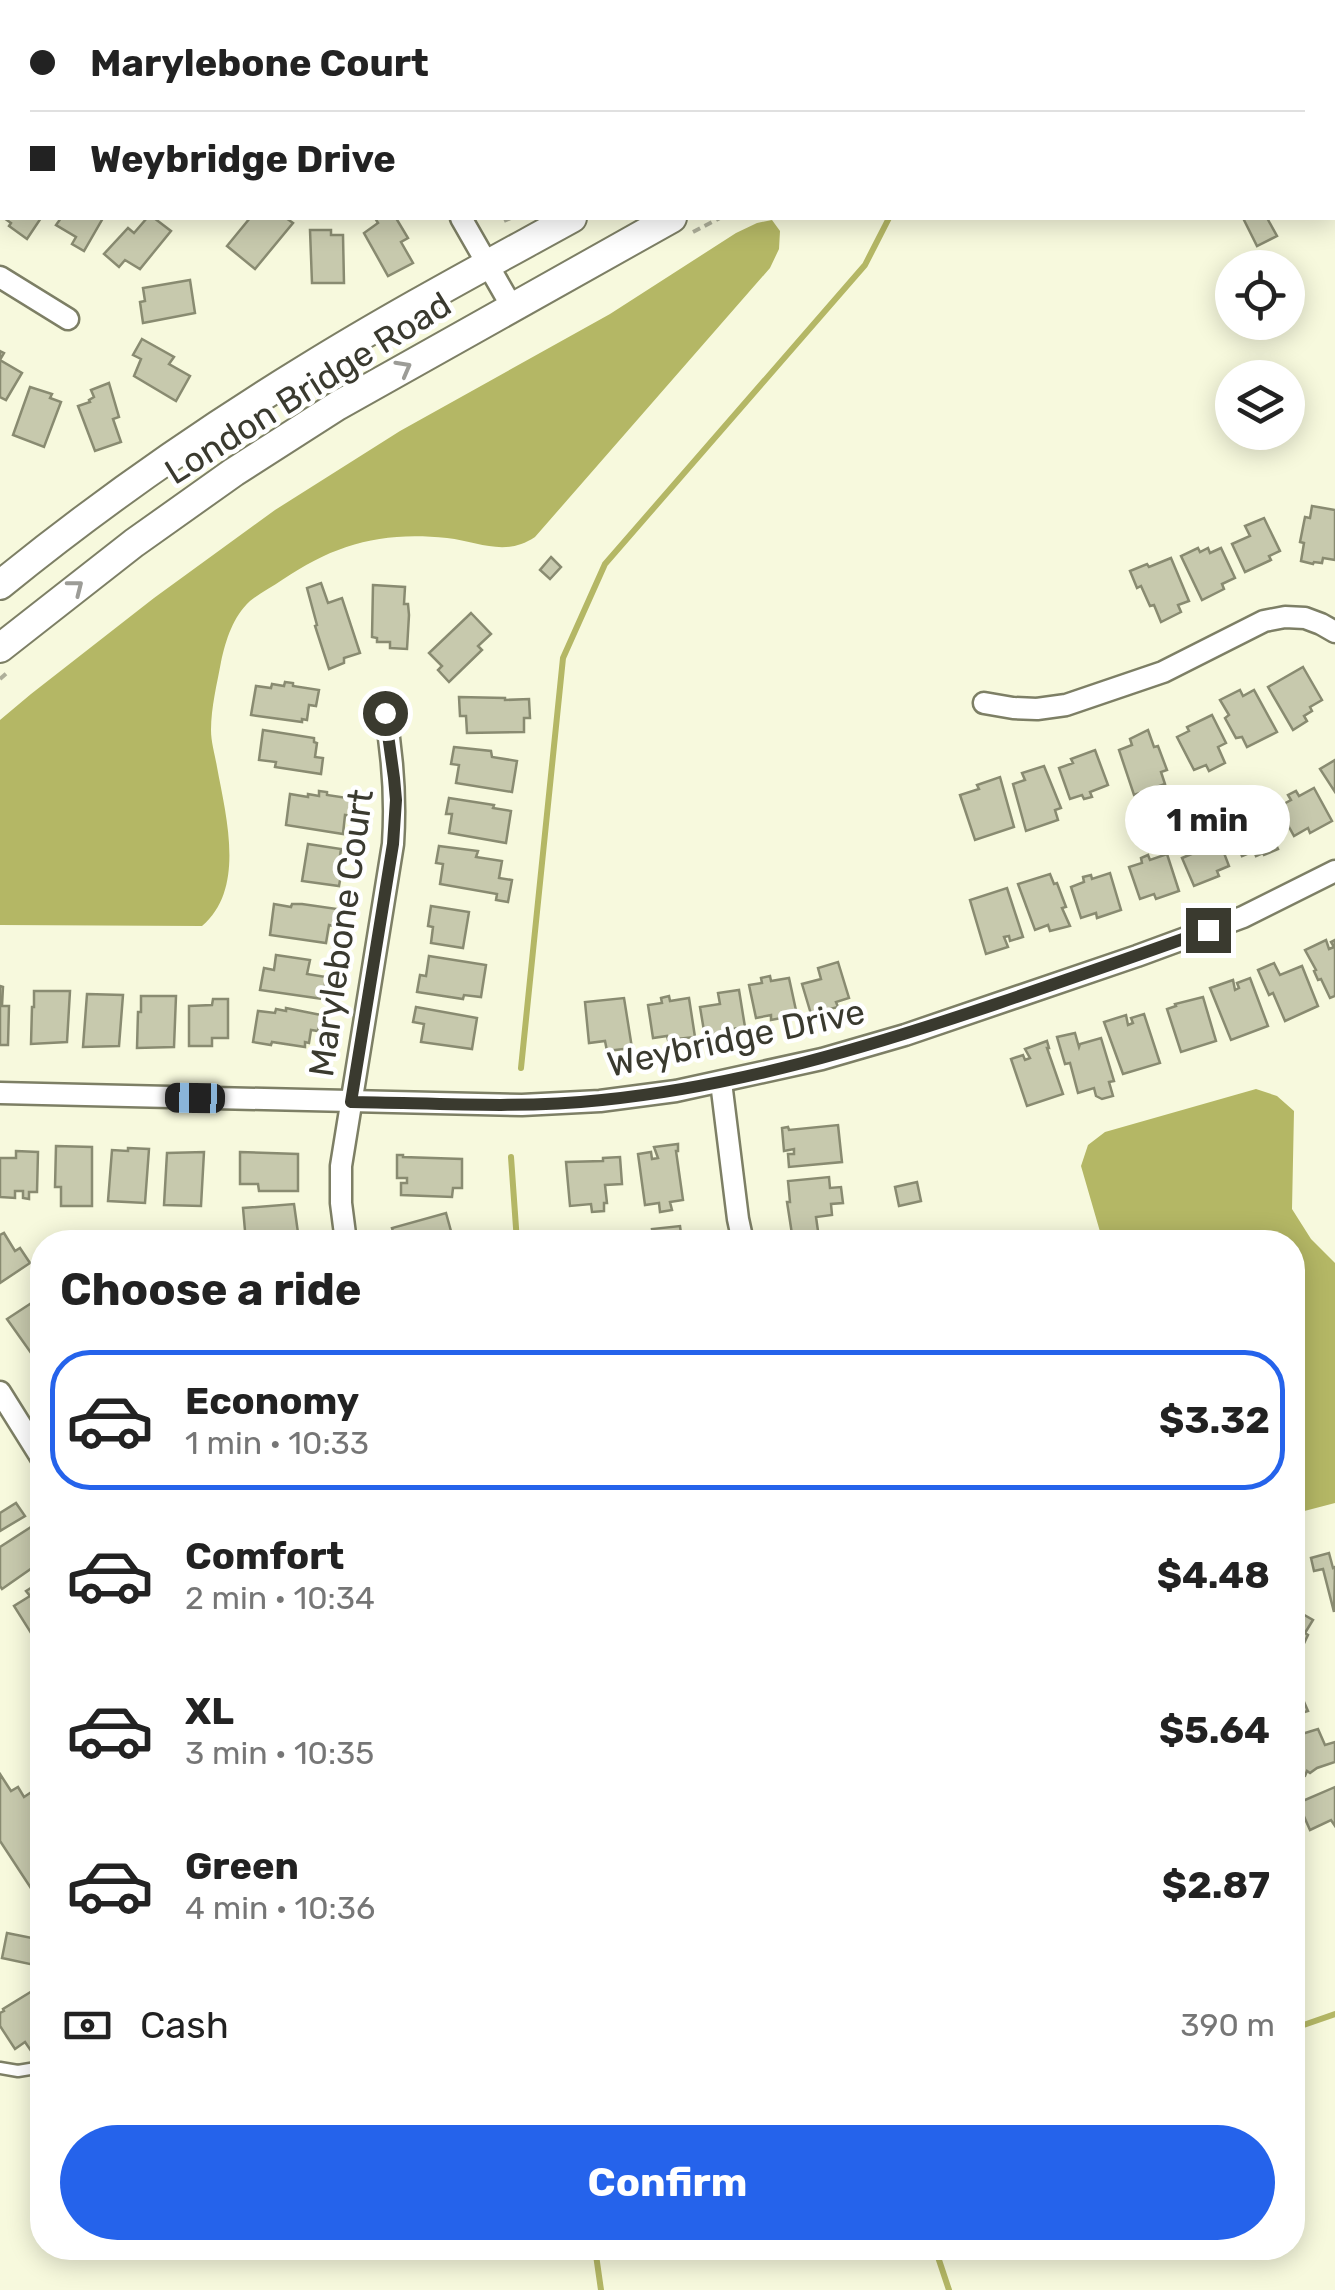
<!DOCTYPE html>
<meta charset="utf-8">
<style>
body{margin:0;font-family:Rubik,sans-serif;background:#f6f6f6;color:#222;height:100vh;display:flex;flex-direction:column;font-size:38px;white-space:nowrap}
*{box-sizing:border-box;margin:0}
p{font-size:32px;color:#767676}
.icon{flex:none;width:55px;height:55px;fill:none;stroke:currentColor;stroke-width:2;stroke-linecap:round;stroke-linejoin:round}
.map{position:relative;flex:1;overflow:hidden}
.drawer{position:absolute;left:30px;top:1230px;width:1275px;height:1030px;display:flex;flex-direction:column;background:#fff;border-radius:40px;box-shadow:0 5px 25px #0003}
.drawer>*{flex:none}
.top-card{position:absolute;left:0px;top:0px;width:1335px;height:220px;box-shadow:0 5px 25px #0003;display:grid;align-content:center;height:220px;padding:0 30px;background:#fff}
.controls{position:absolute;left:1215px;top:250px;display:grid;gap:20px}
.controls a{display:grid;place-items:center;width:90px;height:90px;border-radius:50%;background:#fff;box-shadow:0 5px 25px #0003;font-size:50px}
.end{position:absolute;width:45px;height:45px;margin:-22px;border:12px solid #3a3a2f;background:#fff;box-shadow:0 0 0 5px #fff}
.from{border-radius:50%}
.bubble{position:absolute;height:70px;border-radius:35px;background:#fff;box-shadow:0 5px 25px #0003;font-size:32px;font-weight:700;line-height:70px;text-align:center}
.car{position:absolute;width:30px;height:60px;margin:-30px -15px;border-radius:12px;box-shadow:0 0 8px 2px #0007;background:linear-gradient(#222 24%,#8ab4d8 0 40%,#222 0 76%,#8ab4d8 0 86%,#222 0)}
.top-card b{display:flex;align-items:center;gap:35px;height:95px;font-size:38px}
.top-card b+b{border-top:2px solid #e0e0e0}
.top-card i{width:25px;height:25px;background:#222}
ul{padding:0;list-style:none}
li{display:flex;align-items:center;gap:30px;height:140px;margin:0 20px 15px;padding:0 10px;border:5px solid transparent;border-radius:40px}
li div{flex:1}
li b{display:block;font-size:38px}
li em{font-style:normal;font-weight:700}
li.active{border-color:#2563eb}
li>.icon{width:90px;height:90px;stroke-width:1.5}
h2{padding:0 30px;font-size:45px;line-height:120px}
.pay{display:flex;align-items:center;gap:25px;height:110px;padding:0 30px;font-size:38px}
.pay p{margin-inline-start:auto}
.button{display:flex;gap:20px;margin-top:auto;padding:20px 30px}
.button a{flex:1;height:115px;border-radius:60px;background:#2563eb;color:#fff;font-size:40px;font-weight:700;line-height:115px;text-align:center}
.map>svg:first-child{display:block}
</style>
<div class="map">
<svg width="1335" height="2290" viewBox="0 0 1335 2290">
<rect width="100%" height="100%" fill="#f7f9dd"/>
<!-- green -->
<polygon fill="#c8cb98" points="374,0 890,0 885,2 376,2"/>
<!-- water -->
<g fill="#b4b765">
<path d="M772 220 780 231 779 249 770 268 535 537C505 557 480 542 447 538 382 531 335 544 282 580 272 587 260 593 250 601 233 617 226 639 221 662 217 684 211 707 211 730 211 742 215 755 217 767 226 816 246 889 202 926L0 925V720L31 694 154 598 275 510 400 431 610 314 736 233 757 223Z"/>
<polygon points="1256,1089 1277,1096 1294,1111 1292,1209 1311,1239 1335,1263 1335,1503 1293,1514 1292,1242 1103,1242 1081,1166 1088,1145 1105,1132"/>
</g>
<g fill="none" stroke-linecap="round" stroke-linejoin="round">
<!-- stream -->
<g stroke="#b4b765" stroke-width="6">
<polyline points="521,1068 563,658 605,564 865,265 889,218"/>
<polyline points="511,1157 517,1242"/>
<polyline points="1292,2029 1335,2014"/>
<polyline points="595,2248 601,2290"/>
<polyline points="935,2248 949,2290"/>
</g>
</g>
<!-- building -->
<g fill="#c7c9ad" stroke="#898b71" stroke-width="2.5">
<polygon points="152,0 194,0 195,2 154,2"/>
<polygon points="2,35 2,98 0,99 0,36"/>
<polygon points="4,218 41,218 27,239 9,226 11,223"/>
<polygon points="61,218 103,218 84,251 72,244 76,237 56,225"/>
<polygon points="147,218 154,218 171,231 140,269 125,260 119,267 104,254 128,228 134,233"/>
<polygon points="250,218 286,218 293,223 255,269 227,246"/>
<polygon points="375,218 396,218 408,238 401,242 413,263 388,276 364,233 378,223"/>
<polygon points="1243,218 1267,218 1277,236 1257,246"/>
<polygon points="310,230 331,230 331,235 343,235 344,283 312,283"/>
<polygon points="190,280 195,313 143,323 140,302 145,301 143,288"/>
<polygon points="142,339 174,357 169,364 190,376 176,401 134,376 141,359 133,355"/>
<polygon points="0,351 4,353 0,360 22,373 6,400 0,397"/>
<polygon points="109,383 119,417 113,419 121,442 95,451 78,406 90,402 89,400 94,397 91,390"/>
<polygon points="30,387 52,394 50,398 61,402 44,447 13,435"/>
<polygon points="1312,506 1335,510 1335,560 1323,558 1322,563 1314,562 1313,564 1301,561 1304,543 1300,542 1305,517 1310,518"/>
<polygon points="1264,518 1280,551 1269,556 1271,560 1245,572 1232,544 1250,536 1245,526"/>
<polygon points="1198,548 1200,552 1208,548 1210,553 1221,548 1235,578 1222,584 1224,589 1202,600 1181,556"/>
<polygon points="551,557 561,567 550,579 540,570"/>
<polygon points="1171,558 1189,601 1178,605 1181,612 1161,622 1154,605 1150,606 1141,586 1137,588 1130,571 1147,564 1149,567"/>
<polygon points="321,583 328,603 342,598 360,653 344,658 344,663 329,669 315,626 317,625 307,588"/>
<polygon points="373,585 405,587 404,604 408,604 409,615 407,649 390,648 390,642 377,642 377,638 372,637"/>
<polygon points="471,613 491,634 478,646 482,650 449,682 438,670 442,666 429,653"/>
<polygon points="1303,667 1322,700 1310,707 1312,711 1304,716 1307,721 1293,730 1268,687"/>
<polygon points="285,682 293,683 293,686 319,690 316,706 309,705 307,720 302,719 302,722 251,715 256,686 271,688 272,684 284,686"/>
<polygon points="1240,690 1243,696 1254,690 1277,732 1247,747 1242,737 1236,738 1225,718 1229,715 1220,700"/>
<polygon points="459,697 505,698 505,700 529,699 530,718 524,718 524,732 467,733 466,716 460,716"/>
<polygon points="1212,715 1226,743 1218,747 1225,763 1209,771 1206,765 1194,770 1177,737 1189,731 1187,727"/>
<polygon points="263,730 314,738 314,742 317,743 315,757 323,758 321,774 275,767 276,762 259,760"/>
<polygon points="1148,730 1154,747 1158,746 1167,770 1161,772 1165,784 1134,795 1119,750 1132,745 1130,739"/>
<polygon points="454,747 491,751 492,757 517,761 512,792 456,783 459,765 451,764"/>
<polygon points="1095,750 1108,785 1090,792 1092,797 1084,799 1082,795 1070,799 1059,768 1073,763 1071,759"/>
<polygon points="1335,760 1335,792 1320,769"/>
<polygon points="1044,766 1061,808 1055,810 1058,820 1026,831 1013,784 1025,780 1022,773"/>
<polygon points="1000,777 1014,827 975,840 960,795 979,789 977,785"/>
<polygon points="1314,788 1332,821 1310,833 1308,828 1294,836 1278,807 1291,800 1288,795 1296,791 1299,796"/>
<polygon points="319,791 327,792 327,795 354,799 352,816 345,815 343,834 286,825 290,794 308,797 308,794 319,796"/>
<polygon points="449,798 494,805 493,808 511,811 506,843 449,833 452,814 446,814"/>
<polygon points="1253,798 1257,809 1264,806 1273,830 1270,831 1278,849 1264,855 1263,853 1256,856 1254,851 1242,856 1222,810"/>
<polygon points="1216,832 1229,866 1217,871 1219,876 1194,886 1182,858 1201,850 1196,840"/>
<polygon points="308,844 341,849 339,863 343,863 339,886 302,881"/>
<polygon points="439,846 478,851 476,857 502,861 499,878 512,880 508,902 496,900 497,894 440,884 443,864 436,863"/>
<polygon points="1167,854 1179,891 1156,899 1154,894 1140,899 1129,867 1142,863 1141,858 1148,855 1150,860"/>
<polygon points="1110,873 1121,910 1097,918 1096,913 1081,918 1071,887 1084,882 1083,877 1091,875 1092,879"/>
<polygon points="1050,874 1054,884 1057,883 1066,907 1062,908 1070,926 1050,931 1048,925 1035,930 1018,884"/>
<polygon points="1007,888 1023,937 1010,941 1009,936 1004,937 1008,947 986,954 970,900"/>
<polygon points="274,904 291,907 292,904 302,904 337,909 334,926 329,925 326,943 270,935"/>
<polygon points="431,906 469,912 463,948 431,943 433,927 428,926"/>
<polygon points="1326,940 1329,949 1334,947 1331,942 1335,940 1335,996 1330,998 1321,979 1318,980 1314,971 1316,970 1305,950"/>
<polygon points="276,955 310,960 307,974 326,977 323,999 260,990 264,968 274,970"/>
<polygon points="429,956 486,965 481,997 464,995 463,999 417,992 420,975 426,976"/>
<polygon points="838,962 849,998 836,1002 838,1007 811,1014 802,984 821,979 818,968"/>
<polygon points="1274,963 1280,975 1302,966 1318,1006 1285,1021 1273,993 1269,995 1258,970"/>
<polygon points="770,976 771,981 789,978 797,1015 771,1020 771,1015 756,1018 749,985 762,983 761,978"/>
<polygon points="1250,978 1268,1026 1231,1040 1210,988 1233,980 1235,990 1239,988 1237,983"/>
<polygon points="0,986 3,987 2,1006 9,1006 8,1045 0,1045"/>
<polygon points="739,990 745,1027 732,1029 732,1033 705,1037 700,1007 720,1004 718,993"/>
<polygon points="34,991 70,991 67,1042 31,1044 32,1007 34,1007"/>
<polygon points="87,994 123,995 119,1046 83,1047"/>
<polygon points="141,996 176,996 174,1047 137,1048 138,1012 141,1012"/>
<polygon points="669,996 670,1001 689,998 695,1037 668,1040 667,1036 653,1038 648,1005 662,1003 661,998"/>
<polygon points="1203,997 1216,1041 1181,1052 1167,1009 1176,1006 1175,1004"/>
<polygon points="624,998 632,1048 607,1051 605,1041 589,1043 585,1002"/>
<polygon points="213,999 228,999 228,1038 212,1038 212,1046 189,1046 189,1006 212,1005"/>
<polygon points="416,1007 477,1018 472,1049 421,1042 424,1024 413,1022"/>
<polygon points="286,1008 321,1015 318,1031 311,1030 309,1043 305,1042 305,1047 272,1042 271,1045 253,1042 258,1011 275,1013 276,1009 286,1011"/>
<polygon points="1144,1014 1160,1063 1123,1074 1104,1022 1126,1015 1128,1025 1133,1023 1131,1018"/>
<polygon points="1075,1033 1079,1047 1080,1044 1101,1038 1114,1081 1109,1082 1113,1096 1102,1099 1096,1096 1094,1088 1078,1093 1070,1063 1065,1064 1057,1037"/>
<polygon points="1047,1041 1049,1048 1047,1048 1063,1094 1027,1106 1011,1059 1023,1055 1025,1060 1030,1058 1025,1049"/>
<polygon points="838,1125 842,1162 789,1167 788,1154 794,1154 794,1149 784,1151 782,1128 788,1127 789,1130"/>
<polygon points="678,1144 678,1151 676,1151 683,1200 670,1202 672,1210 660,1212 659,1203 645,1205 638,1154 651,1152 652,1159 658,1158 654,1147"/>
<polygon points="56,1146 92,1147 92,1206 61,1206 61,1187 55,1187"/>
<polygon points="128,1148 149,1149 145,1203 108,1201 112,1150 128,1151"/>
<polygon points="16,1151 38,1152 37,1192 29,1192 29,1199 23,1198 23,1191 15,1191 15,1198 0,1197 0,1158 16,1158"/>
<polygon points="204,1152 201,1206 164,1205 167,1153"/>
<polygon points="240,1152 298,1154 298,1191 259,1191 258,1184 240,1184"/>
<polygon points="397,1155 403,1155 403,1157 462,1159 462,1188 453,1188 452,1197 401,1195 401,1183 407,1183 407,1178 397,1178"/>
<polygon points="620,1157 622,1184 605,1185 607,1203 604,1203 604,1211 592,1212 591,1204 570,1206 566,1162 603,1161 603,1158"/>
<polygon points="829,1177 830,1188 841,1187 843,1203 831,1204 832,1215 816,1217 818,1231 792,1234 787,1202 790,1202 788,1181"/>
<polygon points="917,1182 921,1201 899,1206 895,1187"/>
<polygon points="294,1204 299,1240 246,1242 243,1208"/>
<polygon points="446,1213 454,1242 396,1242 392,1228"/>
<polygon points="680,1226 682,1241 654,1242 652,1229"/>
<polygon points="4,1233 15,1251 20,1248 30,1263 0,1283 0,1235"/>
<polygon points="33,1302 42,1317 41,1367 7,1319"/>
<polygon points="16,1503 25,1516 0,1531 0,1513"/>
<polygon points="31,1527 42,1545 42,1561 2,1589 0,1586 0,1547"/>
<polygon points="1329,1553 1333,1568 1335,1567 1334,1612 1323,1569 1314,1571 1311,1558"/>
<polygon points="42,1581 42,1624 31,1633 14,1606 30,1596 26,1591"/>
<polygon points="1292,1608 1313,1620 1305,1633 1308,1635 1298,1656 1292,1653"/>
<polygon points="1292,1683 1295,1689 1298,1688 1308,1711 1292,1716"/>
<polygon points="1318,1729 1325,1745 1335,1742 1335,1762 1317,1768 1310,1773 1307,1771 1305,1776 1292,1780 1292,1737"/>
<polygon points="0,1774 11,1791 18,1787 24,1797 36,1789 42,1799 42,1905 0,1841"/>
<polygon points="1335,1787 1335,1826 1331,1820 1310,1830 1298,1803"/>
<polygon points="7,1933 42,1940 42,1963 39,1966 2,1958"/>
<polygon points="42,1985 42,2054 36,2058 25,2042 15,2049 0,2026 0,2013 4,2011 3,2009"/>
</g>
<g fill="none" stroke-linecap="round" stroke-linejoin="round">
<defs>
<g id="lane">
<polyline points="1171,0 1172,2"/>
<polyline points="0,2068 18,2071 42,2067"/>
</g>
<g id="street">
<polyline points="332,0 334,2"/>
<polyline points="461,218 512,307"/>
<polyline points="0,277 68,319"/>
<polyline points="984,703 1013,708 1037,709 1066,705 1163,672 1264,621 1285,617 1305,618 1321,624 1335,632"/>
<polyline points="721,1082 738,1219 743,1242"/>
<polyline points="0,1093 522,1105 600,1101 676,1091 822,1059 905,1035 1137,956 1243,917 1335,871"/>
<path d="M346 1242 341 1203V1166L393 844C396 798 393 757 385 713"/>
<polyline points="0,1392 42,1459"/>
</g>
<g id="secondary">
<polyline points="955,2 960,0"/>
<polyline points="1056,2 1060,0"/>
<path d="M0 585C97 506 200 434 306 369 393 315 483 267 572 218"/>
<polyline points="0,648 134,543 234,472 337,406 672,218"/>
</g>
</defs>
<!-- lane casing -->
<use href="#lane" stroke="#7d7f65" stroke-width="15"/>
<!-- street casing -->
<use href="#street" stroke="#7d7f65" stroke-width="25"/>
<!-- secondary casing -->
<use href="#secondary" stroke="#7d7f65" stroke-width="32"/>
<!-- path -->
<g stroke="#aeaf9a" stroke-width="4" stroke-dasharray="8 5" stroke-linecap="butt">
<polyline points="921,2 925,0"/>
<polyline points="1106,2 1110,0"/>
<polyline points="504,221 511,218"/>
<polyline points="693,232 720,218"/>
<polyline points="0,679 9,671"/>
</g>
<!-- lane -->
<use href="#lane" stroke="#fff" stroke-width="10"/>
<!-- street -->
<use href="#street" stroke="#fff" stroke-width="20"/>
<!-- secondary -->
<use href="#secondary" stroke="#fff" stroke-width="28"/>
</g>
<!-- one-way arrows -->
<defs><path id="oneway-chevron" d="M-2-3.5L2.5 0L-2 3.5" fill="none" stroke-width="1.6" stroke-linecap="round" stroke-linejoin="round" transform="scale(2.5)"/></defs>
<g stroke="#9c9c97">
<use href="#oneway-chevron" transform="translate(404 368) rotate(-29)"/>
<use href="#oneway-chevron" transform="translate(76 587) rotate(-38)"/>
</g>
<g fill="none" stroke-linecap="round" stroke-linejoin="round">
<!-- route -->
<path stroke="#3a3a2f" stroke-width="12" d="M385 713 394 778 396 800 393 844 351 1102C434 1103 519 1109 602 1100 739 1086 869 1047 999 1003 1069 979 1139 955 1208 930"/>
</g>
<g text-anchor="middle" stroke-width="9" stroke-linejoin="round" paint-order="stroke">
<!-- street labels -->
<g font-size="35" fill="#3a3a2f" stroke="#fff">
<text transform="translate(308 388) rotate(-32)" y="12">London Bridge Road</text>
<text transform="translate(341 933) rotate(-82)" y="12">Marylebone Court</text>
<text transform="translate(736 1038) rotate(-12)" y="12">Weybridge Drive</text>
</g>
</g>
</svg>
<div class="controls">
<a><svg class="icon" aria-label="locate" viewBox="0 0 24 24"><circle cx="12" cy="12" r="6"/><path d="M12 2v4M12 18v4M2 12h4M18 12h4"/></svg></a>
<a><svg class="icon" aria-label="layers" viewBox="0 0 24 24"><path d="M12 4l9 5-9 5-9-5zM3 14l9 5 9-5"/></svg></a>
</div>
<i class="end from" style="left:385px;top:713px"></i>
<i class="end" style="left:1208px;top:930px"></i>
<div class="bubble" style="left:1125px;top:785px;width:165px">1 min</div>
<i class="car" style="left:195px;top:1098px;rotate:271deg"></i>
<div class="top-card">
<b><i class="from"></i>Marylebone Court</b>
<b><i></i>Weybridge Drive</b>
</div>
<section class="drawer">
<h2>Choose a ride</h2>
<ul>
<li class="active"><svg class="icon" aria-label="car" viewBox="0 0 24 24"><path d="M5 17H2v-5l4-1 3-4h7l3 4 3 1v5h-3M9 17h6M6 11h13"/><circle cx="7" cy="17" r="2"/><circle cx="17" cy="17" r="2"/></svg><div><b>Economy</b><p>1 min · 10:33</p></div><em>$3.32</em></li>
<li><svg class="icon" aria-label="car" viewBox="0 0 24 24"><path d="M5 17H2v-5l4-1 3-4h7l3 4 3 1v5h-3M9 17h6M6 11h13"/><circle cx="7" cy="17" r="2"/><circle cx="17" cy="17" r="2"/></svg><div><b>Comfort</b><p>2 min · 10:34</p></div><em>$4.48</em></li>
<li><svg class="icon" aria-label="car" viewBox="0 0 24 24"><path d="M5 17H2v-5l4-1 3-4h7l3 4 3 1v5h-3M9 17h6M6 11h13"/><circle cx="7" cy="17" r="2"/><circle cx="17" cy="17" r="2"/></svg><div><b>XL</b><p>3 min · 10:35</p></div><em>$5.64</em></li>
<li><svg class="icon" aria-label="car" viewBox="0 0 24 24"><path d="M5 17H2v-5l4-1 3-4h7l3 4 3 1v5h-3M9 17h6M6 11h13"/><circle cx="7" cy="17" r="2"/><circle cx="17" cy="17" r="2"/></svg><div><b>Green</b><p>4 min · 10:36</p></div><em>$2.87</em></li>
</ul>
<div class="pay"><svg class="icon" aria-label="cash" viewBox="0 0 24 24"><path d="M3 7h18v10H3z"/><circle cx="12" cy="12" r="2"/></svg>Cash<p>390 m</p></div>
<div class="button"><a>Confirm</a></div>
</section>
</div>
